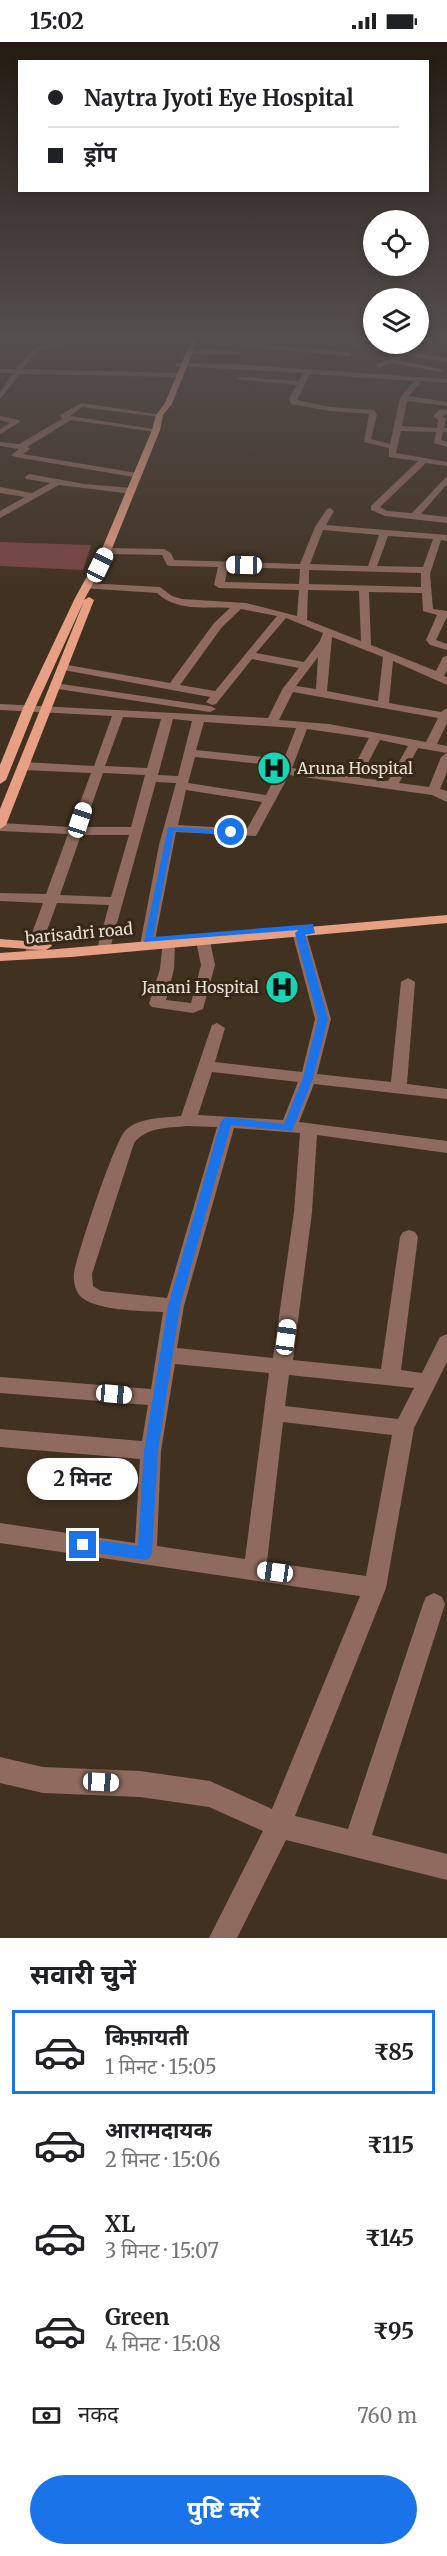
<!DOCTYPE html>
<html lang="hi">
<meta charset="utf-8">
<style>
body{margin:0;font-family:Merriweather,"Noto Sans Devanagari",serif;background:#f2f2f2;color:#202124;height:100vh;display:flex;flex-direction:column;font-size:22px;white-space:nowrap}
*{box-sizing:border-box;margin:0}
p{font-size:20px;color:#757577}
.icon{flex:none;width:33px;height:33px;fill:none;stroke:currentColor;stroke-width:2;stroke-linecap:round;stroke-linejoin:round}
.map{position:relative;height:1896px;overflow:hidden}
.details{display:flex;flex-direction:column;background:#fff;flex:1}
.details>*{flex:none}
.hud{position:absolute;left:18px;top:18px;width:411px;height:132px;border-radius:0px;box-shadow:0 3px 9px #0003;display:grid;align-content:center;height:132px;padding:0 30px;background:#fff}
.controls{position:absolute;left:363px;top:168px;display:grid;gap:12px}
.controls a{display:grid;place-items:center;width:66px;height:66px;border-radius:50%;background:#fff;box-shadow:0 3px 9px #0003;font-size:30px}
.end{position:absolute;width:27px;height:27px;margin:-14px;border:8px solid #1a73e8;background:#fff;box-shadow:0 0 0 3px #fff}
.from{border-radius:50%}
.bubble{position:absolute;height:42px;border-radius:21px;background:#fff;box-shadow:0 3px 9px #0003;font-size:20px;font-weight:700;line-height:42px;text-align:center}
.car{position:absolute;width:18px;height:36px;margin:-18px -9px;border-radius:8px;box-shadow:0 0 4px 2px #0007;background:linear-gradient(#fff 24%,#345 0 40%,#fff 0 76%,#345 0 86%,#fff 0)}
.hud b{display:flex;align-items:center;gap:21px;height:57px;font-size:22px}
.hud b+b{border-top:2px solid #e0e0e0}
.hud i{width:15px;height:15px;background:#202124}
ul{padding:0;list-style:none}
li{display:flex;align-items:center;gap:18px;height:84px;margin:0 12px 9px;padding:0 18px;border:3px solid transparent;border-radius:0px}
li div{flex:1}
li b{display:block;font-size:22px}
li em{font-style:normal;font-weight:700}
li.on{border-color:#1a73e8}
li>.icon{width:54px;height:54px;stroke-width:1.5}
h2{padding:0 30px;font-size:27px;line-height:72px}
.pay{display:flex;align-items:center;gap:15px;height:66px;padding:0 30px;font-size:22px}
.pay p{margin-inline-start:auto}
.action{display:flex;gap:12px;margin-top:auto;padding:12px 30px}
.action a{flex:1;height:69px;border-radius:36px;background:#1a73e8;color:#fff;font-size:24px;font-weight:700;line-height:69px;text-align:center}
.status{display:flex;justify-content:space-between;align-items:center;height:42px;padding:0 30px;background:#fff;direction:ltr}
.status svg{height:16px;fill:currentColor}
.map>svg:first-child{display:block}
</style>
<div class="status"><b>15:02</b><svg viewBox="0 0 49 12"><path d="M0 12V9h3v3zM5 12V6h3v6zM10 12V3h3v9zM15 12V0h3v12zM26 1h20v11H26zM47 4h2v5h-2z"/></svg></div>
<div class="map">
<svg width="447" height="1896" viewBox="0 0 447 1896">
<rect width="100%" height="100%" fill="#413121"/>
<!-- green -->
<polygon fill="#7b4645" points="0,500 91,503 83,528 0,524"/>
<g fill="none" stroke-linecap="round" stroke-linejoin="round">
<!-- minor -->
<g fill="#8e6b5e" fill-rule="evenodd">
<polygon points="91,294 103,294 41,308 33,313 23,327 181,331 185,333 181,335 20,332 0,357 0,350 13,331 0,331 0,327 16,327 29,311 37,305"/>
<polygon points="302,294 316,294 447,316 447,320 409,314 398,318 444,328 441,330 391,321 378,326 376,323 400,312"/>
<polygon points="367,294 374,294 374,296 368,295"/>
<polygon points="420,294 429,294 418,299"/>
<polygon points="240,301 348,310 351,312 348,314 238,304"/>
<polygon points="191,308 237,309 240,311 237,313 189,311"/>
<path d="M177 321 233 322 447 337V341L421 339 409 354 447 360V364L407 359 402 384 437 386 438 378 433 374 440 367 447 368V372L442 374 446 377 444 386H447V390H443L441 398 447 400V405L434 401 436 390 401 389 396 411 447 420V424L426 421 380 465 387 469 412 471 447 434V442L421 472 447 475V481L385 474 371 468V464L418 419 389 415V406L364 400 369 372 330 369 291 362 289 356 297 343 236 337 240 335 299 339 303 331 175 324ZM310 332 414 339 400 356 390 402 371 397 377 373 374 368 330 365 297 358Z"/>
<polygon points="81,361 163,373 159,375 82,365 70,374 160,388 156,390 71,378 27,405 30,407 23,412 137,431 140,432 140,436 15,415 11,413 19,407 0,404 0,400 19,402 62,377 60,373"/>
<polygon points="0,374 19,378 20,380 0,392 0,387 10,381 0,378"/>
<polygon points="29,432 84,442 132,446 136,449 132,452 59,443 0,476 0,469 25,455 0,451 0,445 32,451 50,441 26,437 25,435"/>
<path d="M330 466 334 469 326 483 447 493V499L441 498 430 532 433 567 447 569V575L436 598 447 602V608L430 603 426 598 437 573 423 569 422 551 369 550 371 603 436 629 443 615 447 614V628L444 634 447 635V643L393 619 389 661 441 670 447 666V681L437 702 447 704V730L440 747 447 749V760L432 753 289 733 256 794 176 790 154 903 147 907 140 903 159 803 176 741 156 740 109 910H99L97 907 109 863 57 861 38 913 36 916H26L24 913 43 861 0 859V851L46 852 68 792 0 789V781L71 785 91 731 23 728 17 724 23 720 94 724 112 674 0 668V662L268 676 283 646 299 626 252 617 216 662 212 663 206 660 210 655 58 627 57 625 62 622 170 641 214 581 230 566C206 565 175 569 157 551L83 546 81 544 86 541 160 545 172 554 182 557 246 561 297 574 299 548 219 546 214 543 218 525 170 524 167 523 162 513 106 512 101 509 106 506 164 507 171 511 174 518 300 522 315 485 327 467ZM323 488 379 493 368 524 310 522ZM388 494 433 497 423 525 377 524ZM228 525 300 527 299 542 225 540ZM309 528 421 531V545L309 542ZM308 548 359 549 361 599 307 578ZM241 567 277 574 215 649 180 643 222 585ZM286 576 323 591 320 599 304 620 256 611ZM332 595 383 615 378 659 327 649ZM318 615 316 647 296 644ZM293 650 438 676 426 700 329 682 279 678ZM123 675 161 677 147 726 105 724ZM173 677 192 679 178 734 158 733ZM204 680 296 686 284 717 196 708ZM307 687 369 696 349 734 292 726ZM380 698 408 704 388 739 360 736ZM418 706 447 711 441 715 429 745 399 741ZM195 715 281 724 266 753 188 741ZM103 731 145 733 131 785H84ZM186 748 262 760 247 787 178 783ZM81 793H129L111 855 60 853Z"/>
<polygon points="55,641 210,664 216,667 210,670 51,646 51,642"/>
<path d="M299 886 306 890 331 977 317 1032 391 1040 401 940 408 936 415 940 407 1042 447 1047V1057L314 1042 299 1080 447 1099V1111L317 1093 312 1170 293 1318 381 1327 400 1195 403 1190 409 1188 415 1190 418 1195 401 1328 422 1331 440 1295 447 1292V1320L414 1386 386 1546 295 1774 348 1787 423 1562 426 1555 434 1551 442 1555 445 1562 372 1793 447 1812V1838L286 1798 237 1896H209L263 1789 209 1765 140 1755 43 1751 0 1741V1715L43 1725 140 1729 210 1739 272 1767 360 1554 0 1501V1481L135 1501 140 1417 0 1405V1387L142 1399 148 1363 0 1351V1335L151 1347 163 1270C143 1269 93 1269 79 1253 75 1247 73 1239 74 1231 78 1210 113 1103 125 1089 138 1075 164 1076 181 1074L212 983 217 981 225 986 215 1020 302 1030 315 977 292 890ZM212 1030 298 1040 283 1078 198 1073ZM187 1084 217 1085 167 1256 101 1249 93 1244 92 1232 134 1101C146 1085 169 1086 187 1084ZM234 1086 300 1091 294 1170 273 1316 177 1306 184 1264ZM175 1322 269 1331 245 1517 157 1504 161 1409ZM289 1333 414 1346 398 1377 285 1364ZM283 1380 392 1393 366 1534 267 1520Z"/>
<polygon points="203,895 210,899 215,923 203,967 193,971 152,965 149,962 160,927 163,899 173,899 175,902 174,927 166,958 191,961 201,923 196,899"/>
</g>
<!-- major -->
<g fill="#e7a084" fill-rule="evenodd">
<polygon points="193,294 199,294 172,362 163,373 160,388 111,509 84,558 89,555 94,558 6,783 0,787 0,767 84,559 35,666 6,738 0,742 0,723 23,666 75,556 101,509 152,388 156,373 165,361"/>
<polygon points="447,873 447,881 71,915 0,919 0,911 43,908 0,905 0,897 50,901 52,904 46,908"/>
</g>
</g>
<!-- sky -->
<linearGradient id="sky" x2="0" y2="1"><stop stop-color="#241b12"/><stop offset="0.53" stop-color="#544e4e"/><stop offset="1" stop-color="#544e4e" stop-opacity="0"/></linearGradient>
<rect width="447" height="559" fill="url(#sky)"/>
<!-- route -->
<polygon fill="#1a73e8" points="168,785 231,788 235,790 231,793 174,789 153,895 313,882 315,891 305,893 328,977 313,1036 292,1089 231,1083 180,1264 158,1409 152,1511 150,1516 145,1518 83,1509 78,1507 76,1503 78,1498 83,1496 138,1504 144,1409 168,1264 221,1079 226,1075 284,1082 303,1036 318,977 295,891 298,888 144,900"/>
<!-- icons -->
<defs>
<symbol id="hospital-disc" viewBox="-11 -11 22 22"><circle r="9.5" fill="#17d5b2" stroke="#362717"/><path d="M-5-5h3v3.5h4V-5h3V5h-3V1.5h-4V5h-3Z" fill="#111"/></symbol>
</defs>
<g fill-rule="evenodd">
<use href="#hospital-disc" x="255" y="707" width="38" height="38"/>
<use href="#hospital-disc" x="263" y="926" width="38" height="38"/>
</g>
<g text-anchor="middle" stroke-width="6" stroke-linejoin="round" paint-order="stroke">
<!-- poi labels -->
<g font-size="16" fill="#e9dfd5" stroke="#362717" text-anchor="start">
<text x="297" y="732">Aruna Hospital</text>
<text x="259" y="951" text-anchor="end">Janani Hospital</text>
</g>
<!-- street labels -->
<g font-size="16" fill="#e9dfd5" stroke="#362717">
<text transform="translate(79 891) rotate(-5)" y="6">barisadri road</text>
</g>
</g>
</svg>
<div class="controls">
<a><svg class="icon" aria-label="locate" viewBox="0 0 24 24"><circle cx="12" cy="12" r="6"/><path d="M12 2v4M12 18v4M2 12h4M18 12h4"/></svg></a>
<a><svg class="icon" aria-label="layers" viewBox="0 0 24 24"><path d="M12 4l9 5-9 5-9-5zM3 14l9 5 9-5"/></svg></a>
</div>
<i class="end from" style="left:231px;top:790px"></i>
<i class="end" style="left:83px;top:1503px"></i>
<div class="bubble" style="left:27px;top:1416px;width:111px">2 मिनट</div>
<i class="car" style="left:100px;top:523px;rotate:26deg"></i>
<i class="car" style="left:244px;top:523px;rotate:271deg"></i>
<i class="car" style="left:80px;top:778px;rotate:18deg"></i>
<i class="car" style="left:286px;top:1295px;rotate:8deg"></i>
<i class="car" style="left:114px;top:1352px;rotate:95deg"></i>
<i class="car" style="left:275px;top:1530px;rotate:278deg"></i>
<i class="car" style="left:101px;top:1740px;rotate:93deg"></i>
<div class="hud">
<b><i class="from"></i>Naytra Jyoti Eye Hospital</b>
<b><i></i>ड्रॉप</b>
</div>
</div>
<section class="details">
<h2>सवारी चुनें</h2>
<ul>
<li class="on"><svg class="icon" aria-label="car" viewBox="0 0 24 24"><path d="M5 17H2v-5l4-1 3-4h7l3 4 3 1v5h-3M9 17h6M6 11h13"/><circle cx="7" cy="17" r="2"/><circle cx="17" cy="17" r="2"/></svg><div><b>किफ़ायती</b><p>1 मिनट · 15:05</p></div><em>₹85</em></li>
<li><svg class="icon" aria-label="car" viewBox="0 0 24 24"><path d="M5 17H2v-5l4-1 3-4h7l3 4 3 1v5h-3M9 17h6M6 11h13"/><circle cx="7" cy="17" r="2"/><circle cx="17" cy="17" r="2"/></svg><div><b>आरामदायक</b><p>2 मिनट · 15:06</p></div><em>₹115</em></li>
<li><svg class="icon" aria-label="car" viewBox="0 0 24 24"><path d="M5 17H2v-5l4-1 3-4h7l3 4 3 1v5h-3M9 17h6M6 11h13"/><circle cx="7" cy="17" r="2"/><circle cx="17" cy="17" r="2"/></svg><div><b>XL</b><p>3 मिनट · 15:07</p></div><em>₹145</em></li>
<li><svg class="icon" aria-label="car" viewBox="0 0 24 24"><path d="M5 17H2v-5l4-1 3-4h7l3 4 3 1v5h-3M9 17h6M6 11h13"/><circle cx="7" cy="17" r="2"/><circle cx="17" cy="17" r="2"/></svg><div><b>Green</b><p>4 मिनट · 15:08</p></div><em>₹95</em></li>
</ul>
<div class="pay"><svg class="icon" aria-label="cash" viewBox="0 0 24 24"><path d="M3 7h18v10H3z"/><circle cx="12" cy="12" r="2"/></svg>नकद<p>760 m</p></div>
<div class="action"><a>पुष्टि करें</a></div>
</section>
